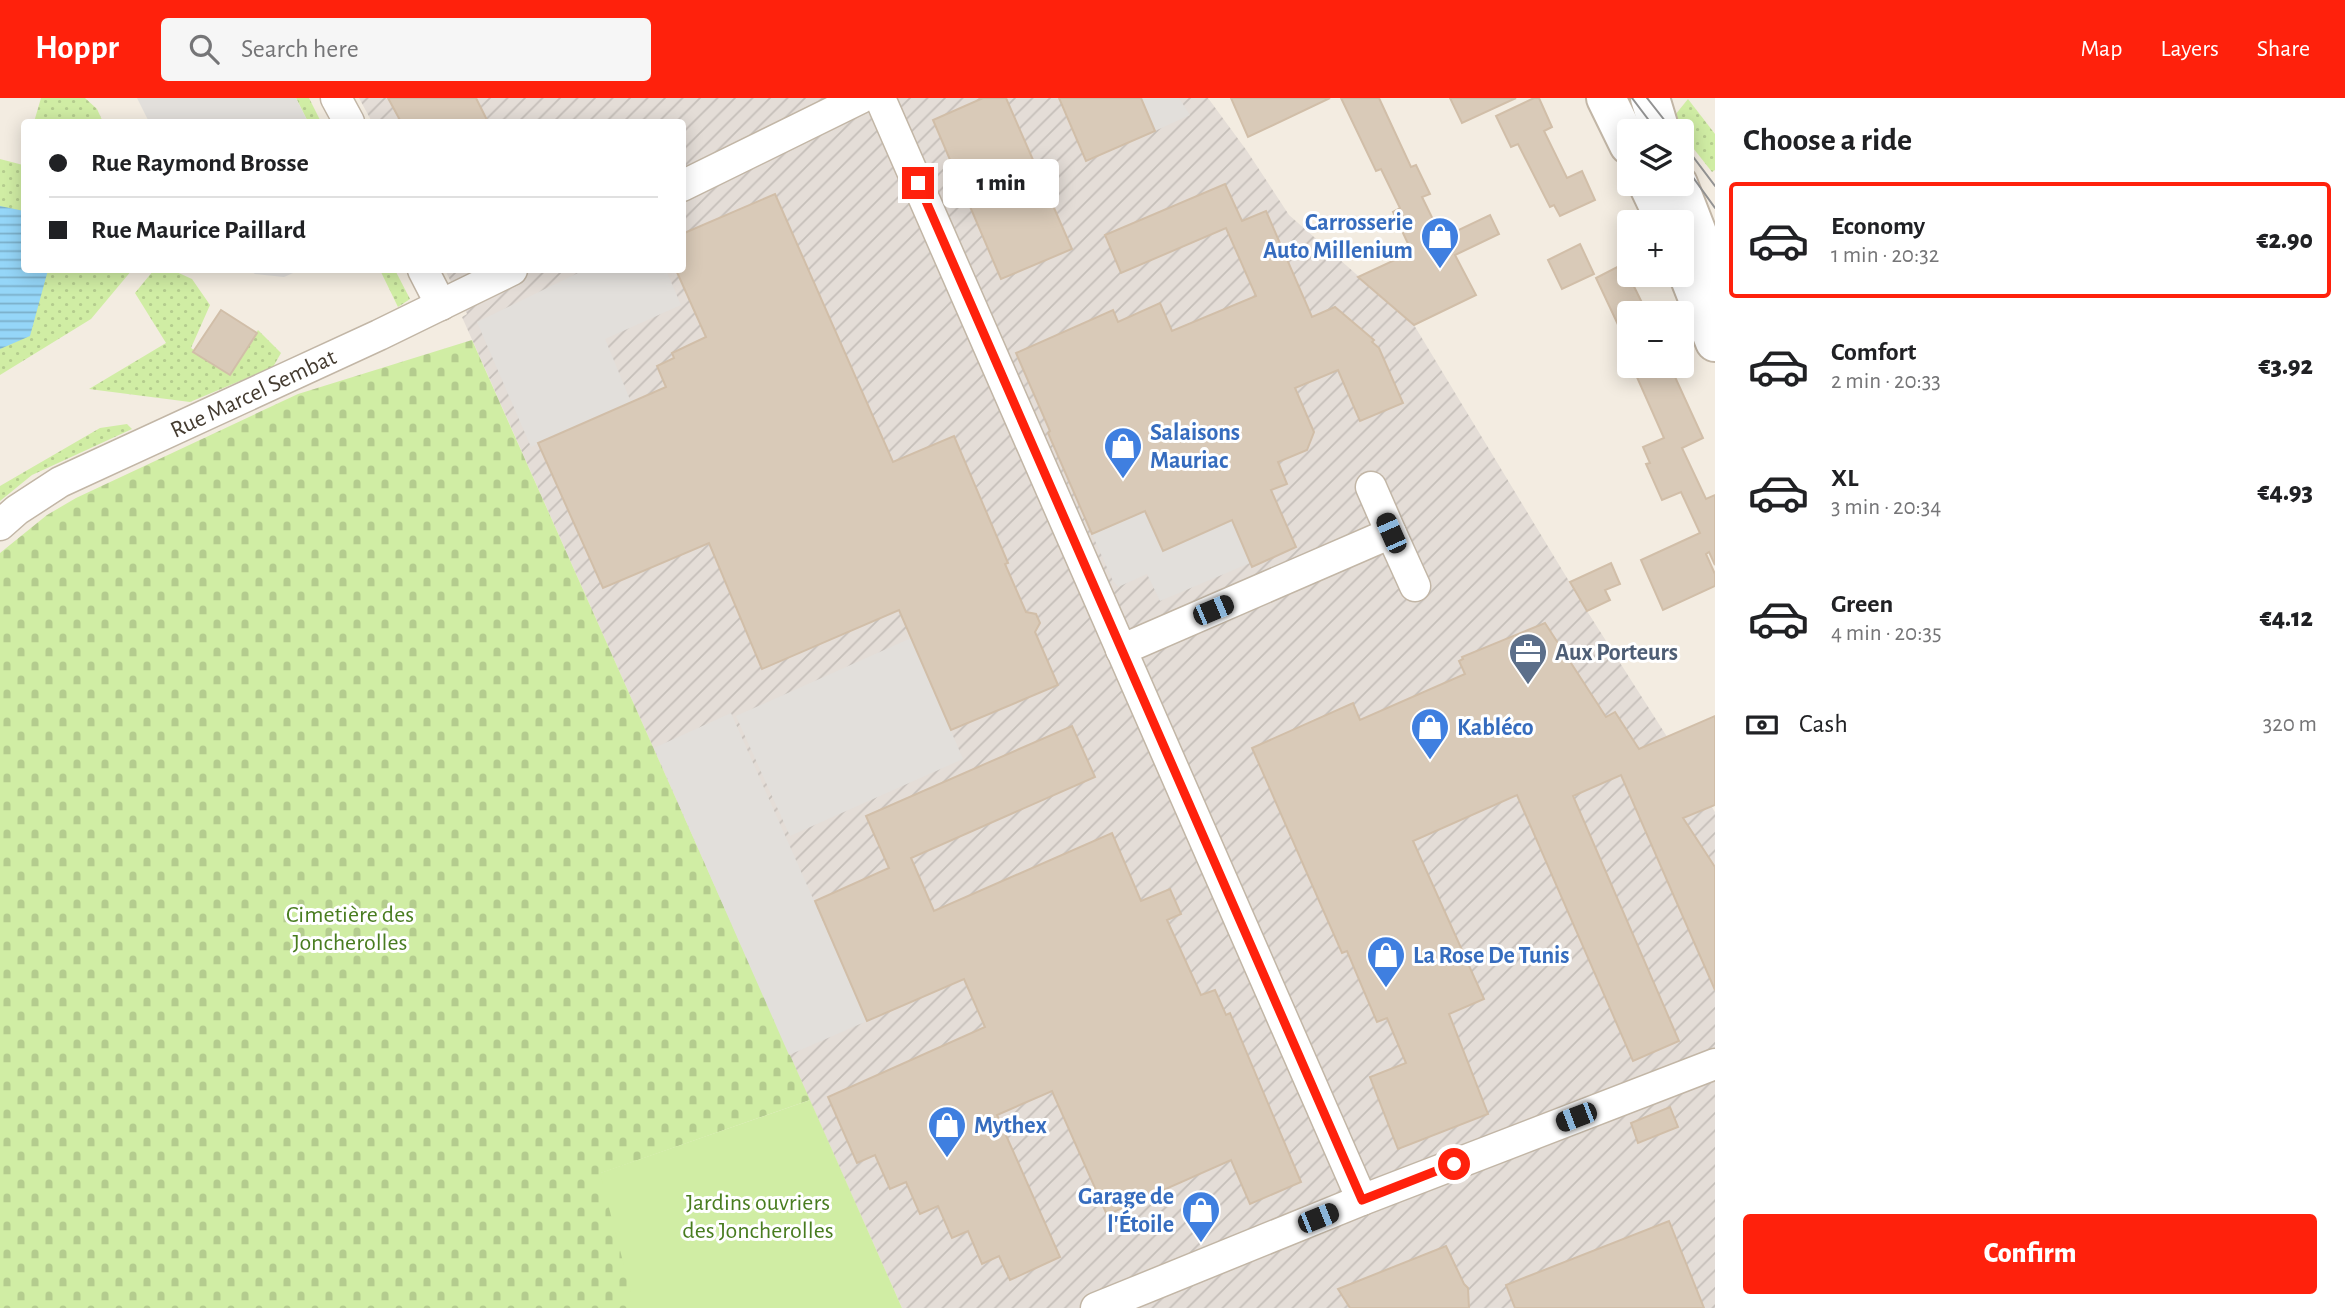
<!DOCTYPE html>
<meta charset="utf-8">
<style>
body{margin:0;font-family:"Alegreya Sans",sans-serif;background:#f6f6f6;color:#202124;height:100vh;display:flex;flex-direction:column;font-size:26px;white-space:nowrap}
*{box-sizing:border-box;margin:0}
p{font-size:23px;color:#757577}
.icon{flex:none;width:38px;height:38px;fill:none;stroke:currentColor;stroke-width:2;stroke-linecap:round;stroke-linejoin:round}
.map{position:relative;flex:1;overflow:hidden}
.side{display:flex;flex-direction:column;background:#fff;width:630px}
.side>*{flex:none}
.guide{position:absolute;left:21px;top:21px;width:665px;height:154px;border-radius:7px;box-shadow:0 4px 18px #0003;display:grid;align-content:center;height:154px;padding:0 28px;background:#fff}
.buttons{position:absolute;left:1617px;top:21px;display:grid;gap:14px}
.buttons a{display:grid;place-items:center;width:77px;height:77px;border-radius:7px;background:#fff;box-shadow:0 4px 18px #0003;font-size:35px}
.end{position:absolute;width:32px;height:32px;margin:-16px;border:9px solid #ff210c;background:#fff;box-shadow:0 0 0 4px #fff}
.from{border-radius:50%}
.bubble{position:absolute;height:49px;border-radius:7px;background:#fff;box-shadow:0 4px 18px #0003;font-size:23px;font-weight:800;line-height:49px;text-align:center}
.car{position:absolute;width:21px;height:42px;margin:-21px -10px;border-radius:9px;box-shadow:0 0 5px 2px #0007;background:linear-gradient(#222 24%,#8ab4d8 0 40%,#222 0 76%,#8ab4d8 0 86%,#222 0)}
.guide b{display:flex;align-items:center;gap:24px;height:66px;font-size:26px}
.guide b+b{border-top:2px solid #e0e0e0}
.guide i{width:18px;height:18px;background:#202124}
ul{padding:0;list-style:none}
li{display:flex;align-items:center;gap:21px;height:116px;margin:0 14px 10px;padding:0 14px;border:4px solid transparent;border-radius:7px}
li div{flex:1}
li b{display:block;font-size:26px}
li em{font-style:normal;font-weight:800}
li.on{border-color:#ff210c}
li>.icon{width:63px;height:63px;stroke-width:1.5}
h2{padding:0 28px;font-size:32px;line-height:84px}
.pay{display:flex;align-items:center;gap:18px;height:77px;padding:0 28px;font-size:26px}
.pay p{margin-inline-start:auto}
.action{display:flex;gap:14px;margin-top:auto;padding:14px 28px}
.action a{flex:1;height:80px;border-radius:7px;background:#ff210c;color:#fff;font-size:28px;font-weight:800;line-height:80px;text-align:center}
header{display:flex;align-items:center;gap:42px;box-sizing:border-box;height:98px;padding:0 35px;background:#ff210c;color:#fff}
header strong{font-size:33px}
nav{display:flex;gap:38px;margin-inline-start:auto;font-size:24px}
.search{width:490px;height:63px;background:#f6f6f6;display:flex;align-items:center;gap:18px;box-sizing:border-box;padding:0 24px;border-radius:7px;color:#757577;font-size:26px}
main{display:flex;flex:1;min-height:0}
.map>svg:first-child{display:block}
</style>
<header>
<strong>Hoppr</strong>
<div class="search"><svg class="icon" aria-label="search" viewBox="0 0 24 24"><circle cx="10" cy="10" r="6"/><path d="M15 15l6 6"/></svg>Search here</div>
<nav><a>Map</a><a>Layers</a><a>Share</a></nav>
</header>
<main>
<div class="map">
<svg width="1715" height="1210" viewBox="0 0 1715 1210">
<defs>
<pattern id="industrial-furrows" width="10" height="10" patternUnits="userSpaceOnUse" patternTransform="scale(1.75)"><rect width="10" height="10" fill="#e4ddd7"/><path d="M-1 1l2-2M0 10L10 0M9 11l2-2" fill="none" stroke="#c5bfb9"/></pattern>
<pattern id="grass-dots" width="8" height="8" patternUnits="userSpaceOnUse" patternTransform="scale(1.75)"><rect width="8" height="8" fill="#d0eda4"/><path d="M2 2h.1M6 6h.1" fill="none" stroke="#b4cc8e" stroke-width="1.8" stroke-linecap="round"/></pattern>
<pattern id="cemetery-stones" width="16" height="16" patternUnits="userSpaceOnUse" patternTransform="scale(1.75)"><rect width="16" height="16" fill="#d0eda4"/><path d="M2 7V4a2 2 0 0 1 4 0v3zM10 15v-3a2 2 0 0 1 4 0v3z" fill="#b4cc8e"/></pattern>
<pattern id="water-rules" width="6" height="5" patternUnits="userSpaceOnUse" patternTransform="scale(1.75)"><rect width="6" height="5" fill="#95d6f8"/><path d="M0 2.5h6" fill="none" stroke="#7bafc9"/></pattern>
</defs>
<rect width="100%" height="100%" fill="#f3ece1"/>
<!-- industrial -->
<polygon fill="url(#industrial-furrows)" points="359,0 1208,0 1247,53 1289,117 1414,227 1587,513 1715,714 1715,1210 902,1210 462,219 467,216 445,172 682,172 682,24 372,24"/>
<!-- grass -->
<g fill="url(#grass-dots)">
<polygon points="41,0 85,0 97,11 103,24 34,24"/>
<polygon points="296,0 309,0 321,24 308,24"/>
<polygon points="1688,1 1715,36 1715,72 1712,74 1671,22"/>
<polygon points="0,61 23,67 24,62 24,172 132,172 91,221 0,277"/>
<polygon points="172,172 192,181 210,207 191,250 230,277 258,232 281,255 273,269 190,304 89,291 166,245 135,195 153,173"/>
<polygon points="380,172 395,172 410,201 398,209"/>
<polygon points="127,326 132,331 32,377 0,403 0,388 100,330"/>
</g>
<!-- cemetery -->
<polygon fill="url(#cemetery-stones)" points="472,242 810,1002 601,1075 637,1210 0,1210 0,455 47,417 76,400 298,296"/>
<!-- garden -->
<polygon fill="#d0eda4" points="810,1002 902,1210 635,1210 600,1075"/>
<!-- parking -->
<g fill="#e2dfdb">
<polygon points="137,0 296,0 308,24 149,24"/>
<polygon points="1141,0 1179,0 1190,17 1155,33"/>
<polygon points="249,172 300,172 284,179 255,176"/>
<polygon points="584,172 666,172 681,207 605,241 631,304 531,349 477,224"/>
<polygon points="1216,383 1250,465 1160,503 1147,476 1118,489 1113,483 1092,436 1145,413 1163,452"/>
<polygon points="911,540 963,661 790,738 736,618"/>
<polygon points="731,615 867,923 789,957 654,650"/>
</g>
<!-- water -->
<polygon fill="url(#water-rules)" points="0,108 24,113 24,172 48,172 30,238 0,251"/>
<!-- building -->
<g fill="#d9cab8" stroke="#d1bea8" stroke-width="2">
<polygon points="388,0 476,0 488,24 401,24"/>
<polygon points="983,0 1006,0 1072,151 1001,181 933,22"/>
<polygon points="1059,0 1141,0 1155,33 1086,63"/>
<polygon points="1231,0 1330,0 1248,39"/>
<polygon points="1341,0 1379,0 1411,69 1416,67 1430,96 1422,99 1442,140 1490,117 1499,136 1455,157 1476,197 1414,227 1358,179 1412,154 1393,114 1400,110 1381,71 1376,73"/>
<polygon points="1450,0 1516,0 1462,25"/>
<polygon points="1534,0 1539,0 1552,29 1544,33 1567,80 1582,73 1595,102 1560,118 1554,107 1550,109 1518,46 1511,49 1496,18"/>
<polygon points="1225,86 1242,123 1266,113 1312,219 1335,209 1374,242 1372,244 1379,250 1403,305 1360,323 1338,272 1295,290 1314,334 1307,352 1278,364 1287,386 1271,392 1296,449 1252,469 1232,422 1163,453 1145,413 1092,436 1048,335 1050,333 1016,255 1113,212 1118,224 1160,205 1172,233 1256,198 1226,130 1121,175 1105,137"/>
<polygon points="775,96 893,364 954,338 1008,465 1005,466 1026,514 1036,516 1040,525 1035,534 1058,587 951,632 899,512 762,571 709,445 603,490 538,345 666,289 657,268 674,260 672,255 706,239 676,172 682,172 682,136"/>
<polygon points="1580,146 1594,176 1562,191 1548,162"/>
<polygon points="1623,166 1647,215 1629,215 1629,250 1596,180"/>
<polygon points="221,212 257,235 230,277 193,254"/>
<polygon points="1632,268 1670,268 1703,340 1682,350 1706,401 1715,397 1715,467 1709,454 1706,456 1715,476 1715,488 1663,512 1641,462 1700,435 1681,394 1662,402 1646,366 1650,365 1643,349 1664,340"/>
<polygon points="1611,465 1620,486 1605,492 1610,502 1587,513 1570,484"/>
<polygon points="1545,525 1606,619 1615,614 1639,651 1715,618 1715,707 1683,720 1715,769 1715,892 1621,677 1573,698 1679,943 1633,963 1517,697 1413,743 1484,901 1449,916 1488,1016 1398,1051 1370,979 1406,965 1387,920 1377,924 1347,853 1342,855 1252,650 1353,605 1360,622 1465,576 1459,563 1463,561 1462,559"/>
<polygon points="1072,628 1095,679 911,760 934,813 1112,735 1141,803 1170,791 1181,816 1167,822 1201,897 1215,892 1226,917 1230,915 1301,1084 1250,1106 1231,1062 1107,1117 1052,993 997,1017 1060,1159 1010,1182 999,1158 982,1166 968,1133 952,1140 938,1108 920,1116 906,1084 890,1091 875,1057 857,1065 828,999 985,929 964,881 867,923 815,803 889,770 866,718"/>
<polygon points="1670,1009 1678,1029 1638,1045 1631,1025"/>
<polygon points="1669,1123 1704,1210 1515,1210 1506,1187"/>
<polygon points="1446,1148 1464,1186 1468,1190 1469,1210 1350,1210 1338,1191"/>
</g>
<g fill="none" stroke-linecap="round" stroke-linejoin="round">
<defs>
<g id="minor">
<polyline points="336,0 349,24"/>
<polyline points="880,0 1362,1102"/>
<polyline points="682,88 861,0"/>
<polyline points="423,172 441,207"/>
<polyline points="1371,389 1391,435"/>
<polyline points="0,427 17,412 60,384 379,237 512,172"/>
<polyline points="1121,552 1391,435 1415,488"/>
<polyline points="1096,1210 1362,1102 1715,966"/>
</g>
<g id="tertiary">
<polyline points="1606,0 1629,47"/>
<polyline points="1650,0 1660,33"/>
<polyline points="1648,86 1666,124"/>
<polyline points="1678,86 1715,181"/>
<polyline points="1682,160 1715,244"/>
</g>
</defs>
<!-- minor casing -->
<use href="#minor" stroke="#c2b6a6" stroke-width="33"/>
<!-- tertiary casing -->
<use href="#tertiary" stroke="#c2b6a6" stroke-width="42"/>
<!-- minor -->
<use href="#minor" stroke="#fff" stroke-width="30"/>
<!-- tertiary -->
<use href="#tertiary" stroke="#fff" stroke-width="38"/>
<!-- tram -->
<g stroke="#939393" stroke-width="2">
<polyline points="1632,0 1657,33"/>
<polyline points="1647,0 1673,33"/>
<polyline points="1682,44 1715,88"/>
<polyline points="1682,64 1715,110"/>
</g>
</g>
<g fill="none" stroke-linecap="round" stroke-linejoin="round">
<!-- route -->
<polyline stroke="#ff210c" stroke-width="9" points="918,85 1362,1102 1454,1066"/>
</g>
<!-- icons -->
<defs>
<symbol id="shop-pin" viewBox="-11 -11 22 30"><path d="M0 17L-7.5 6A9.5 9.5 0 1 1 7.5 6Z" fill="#3f7fe0" stroke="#fff"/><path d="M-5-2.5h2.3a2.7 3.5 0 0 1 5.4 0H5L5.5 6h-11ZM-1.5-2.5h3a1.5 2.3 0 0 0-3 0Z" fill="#fff"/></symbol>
<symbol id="office-pin" viewBox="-11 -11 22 30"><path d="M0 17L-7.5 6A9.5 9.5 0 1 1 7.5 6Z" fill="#5c6f8a" stroke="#fff"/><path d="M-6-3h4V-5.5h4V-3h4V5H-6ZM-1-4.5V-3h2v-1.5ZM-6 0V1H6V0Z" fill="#fff"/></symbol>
</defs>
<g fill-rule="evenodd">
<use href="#shop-pin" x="1418" y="116" width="44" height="60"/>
<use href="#shop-pin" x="1101" y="326" width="44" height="60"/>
<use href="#office-pin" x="1506" y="532" width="44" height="60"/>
<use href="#shop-pin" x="1408" y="607" width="44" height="60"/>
<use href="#shop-pin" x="1364" y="835" width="44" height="60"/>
<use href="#shop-pin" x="925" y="1005" width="44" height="60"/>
<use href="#shop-pin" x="1179" y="1090" width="44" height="60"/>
</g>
<g text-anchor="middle" stroke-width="6" stroke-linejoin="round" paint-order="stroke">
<!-- shop labels -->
<g font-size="24" font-weight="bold" fill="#366cbe" stroke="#fff" text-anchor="start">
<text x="1413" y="132" text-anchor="end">Carrosserie<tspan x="1413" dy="28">Auto Millenium</tspan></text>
<text x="1150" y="342">Salaisons<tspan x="1150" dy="28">Mauriac</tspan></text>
<text x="1457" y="637">Kabléco</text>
<text x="1413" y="865">La Rose De Tunis</text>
<text x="974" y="1035">Mythex</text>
<text x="1174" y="1106" text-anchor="end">Garage de<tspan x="1174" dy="28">l'Étoile</tspan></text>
</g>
<!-- street labels -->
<g font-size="24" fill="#453c31" stroke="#fff">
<text transform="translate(253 295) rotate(-25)" y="8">Rue Marcel Sembat</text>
</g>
<!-- service labels -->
<g font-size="24" font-weight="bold" fill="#4e5e75" stroke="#fff" text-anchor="start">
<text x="1555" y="562">Aux Porteurs</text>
</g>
<!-- park labels -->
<g font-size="24" fill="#487c1f" stroke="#fff">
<text x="350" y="824">Cimetière des<tspan x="350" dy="28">Joncherolles</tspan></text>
<text x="758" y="1112">Jardins ouvriers<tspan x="758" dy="28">des Joncherolles</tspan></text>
</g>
</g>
</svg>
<div class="buttons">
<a><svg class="icon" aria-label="layers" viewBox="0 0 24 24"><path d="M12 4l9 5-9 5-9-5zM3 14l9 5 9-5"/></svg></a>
<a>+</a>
<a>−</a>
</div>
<i class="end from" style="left:1454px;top:1066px"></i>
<i class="end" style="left:918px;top:85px"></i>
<div class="bubble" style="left:943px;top:61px;width:116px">1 min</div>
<i class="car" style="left:1391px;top:435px;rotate:336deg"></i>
<i class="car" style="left:1213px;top:512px;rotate:67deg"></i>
<i class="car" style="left:1576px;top:1019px;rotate:249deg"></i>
<i class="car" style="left:1318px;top:1120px;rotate:68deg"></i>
<div class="guide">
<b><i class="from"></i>Rue Raymond Brosse</b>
<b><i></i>Rue Maurice Paillard</b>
</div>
</div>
<section class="side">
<h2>Choose a ride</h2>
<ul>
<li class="on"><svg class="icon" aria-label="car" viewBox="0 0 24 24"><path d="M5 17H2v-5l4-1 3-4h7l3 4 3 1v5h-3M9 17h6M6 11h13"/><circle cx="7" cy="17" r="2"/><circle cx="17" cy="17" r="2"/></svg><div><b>Economy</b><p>1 min · 20:32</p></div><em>€2.90</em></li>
<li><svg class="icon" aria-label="car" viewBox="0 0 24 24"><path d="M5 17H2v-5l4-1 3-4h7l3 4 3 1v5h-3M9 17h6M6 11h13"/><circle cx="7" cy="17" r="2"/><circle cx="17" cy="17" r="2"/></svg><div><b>Comfort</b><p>2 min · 20:33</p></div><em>€3.92</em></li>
<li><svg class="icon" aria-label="car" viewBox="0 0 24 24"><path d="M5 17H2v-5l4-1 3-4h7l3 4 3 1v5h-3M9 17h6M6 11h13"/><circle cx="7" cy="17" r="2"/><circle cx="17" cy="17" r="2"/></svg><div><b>XL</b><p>3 min · 20:34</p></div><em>€4.93</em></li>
<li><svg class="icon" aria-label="car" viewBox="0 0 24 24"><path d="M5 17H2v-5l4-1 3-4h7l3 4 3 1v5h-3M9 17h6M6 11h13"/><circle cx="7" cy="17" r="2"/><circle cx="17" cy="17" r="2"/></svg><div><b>Green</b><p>4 min · 20:35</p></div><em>€4.12</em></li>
</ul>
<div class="pay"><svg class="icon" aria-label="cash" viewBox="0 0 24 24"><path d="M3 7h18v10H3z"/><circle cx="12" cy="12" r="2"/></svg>Cash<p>320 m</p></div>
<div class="action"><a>Confirm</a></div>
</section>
</main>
